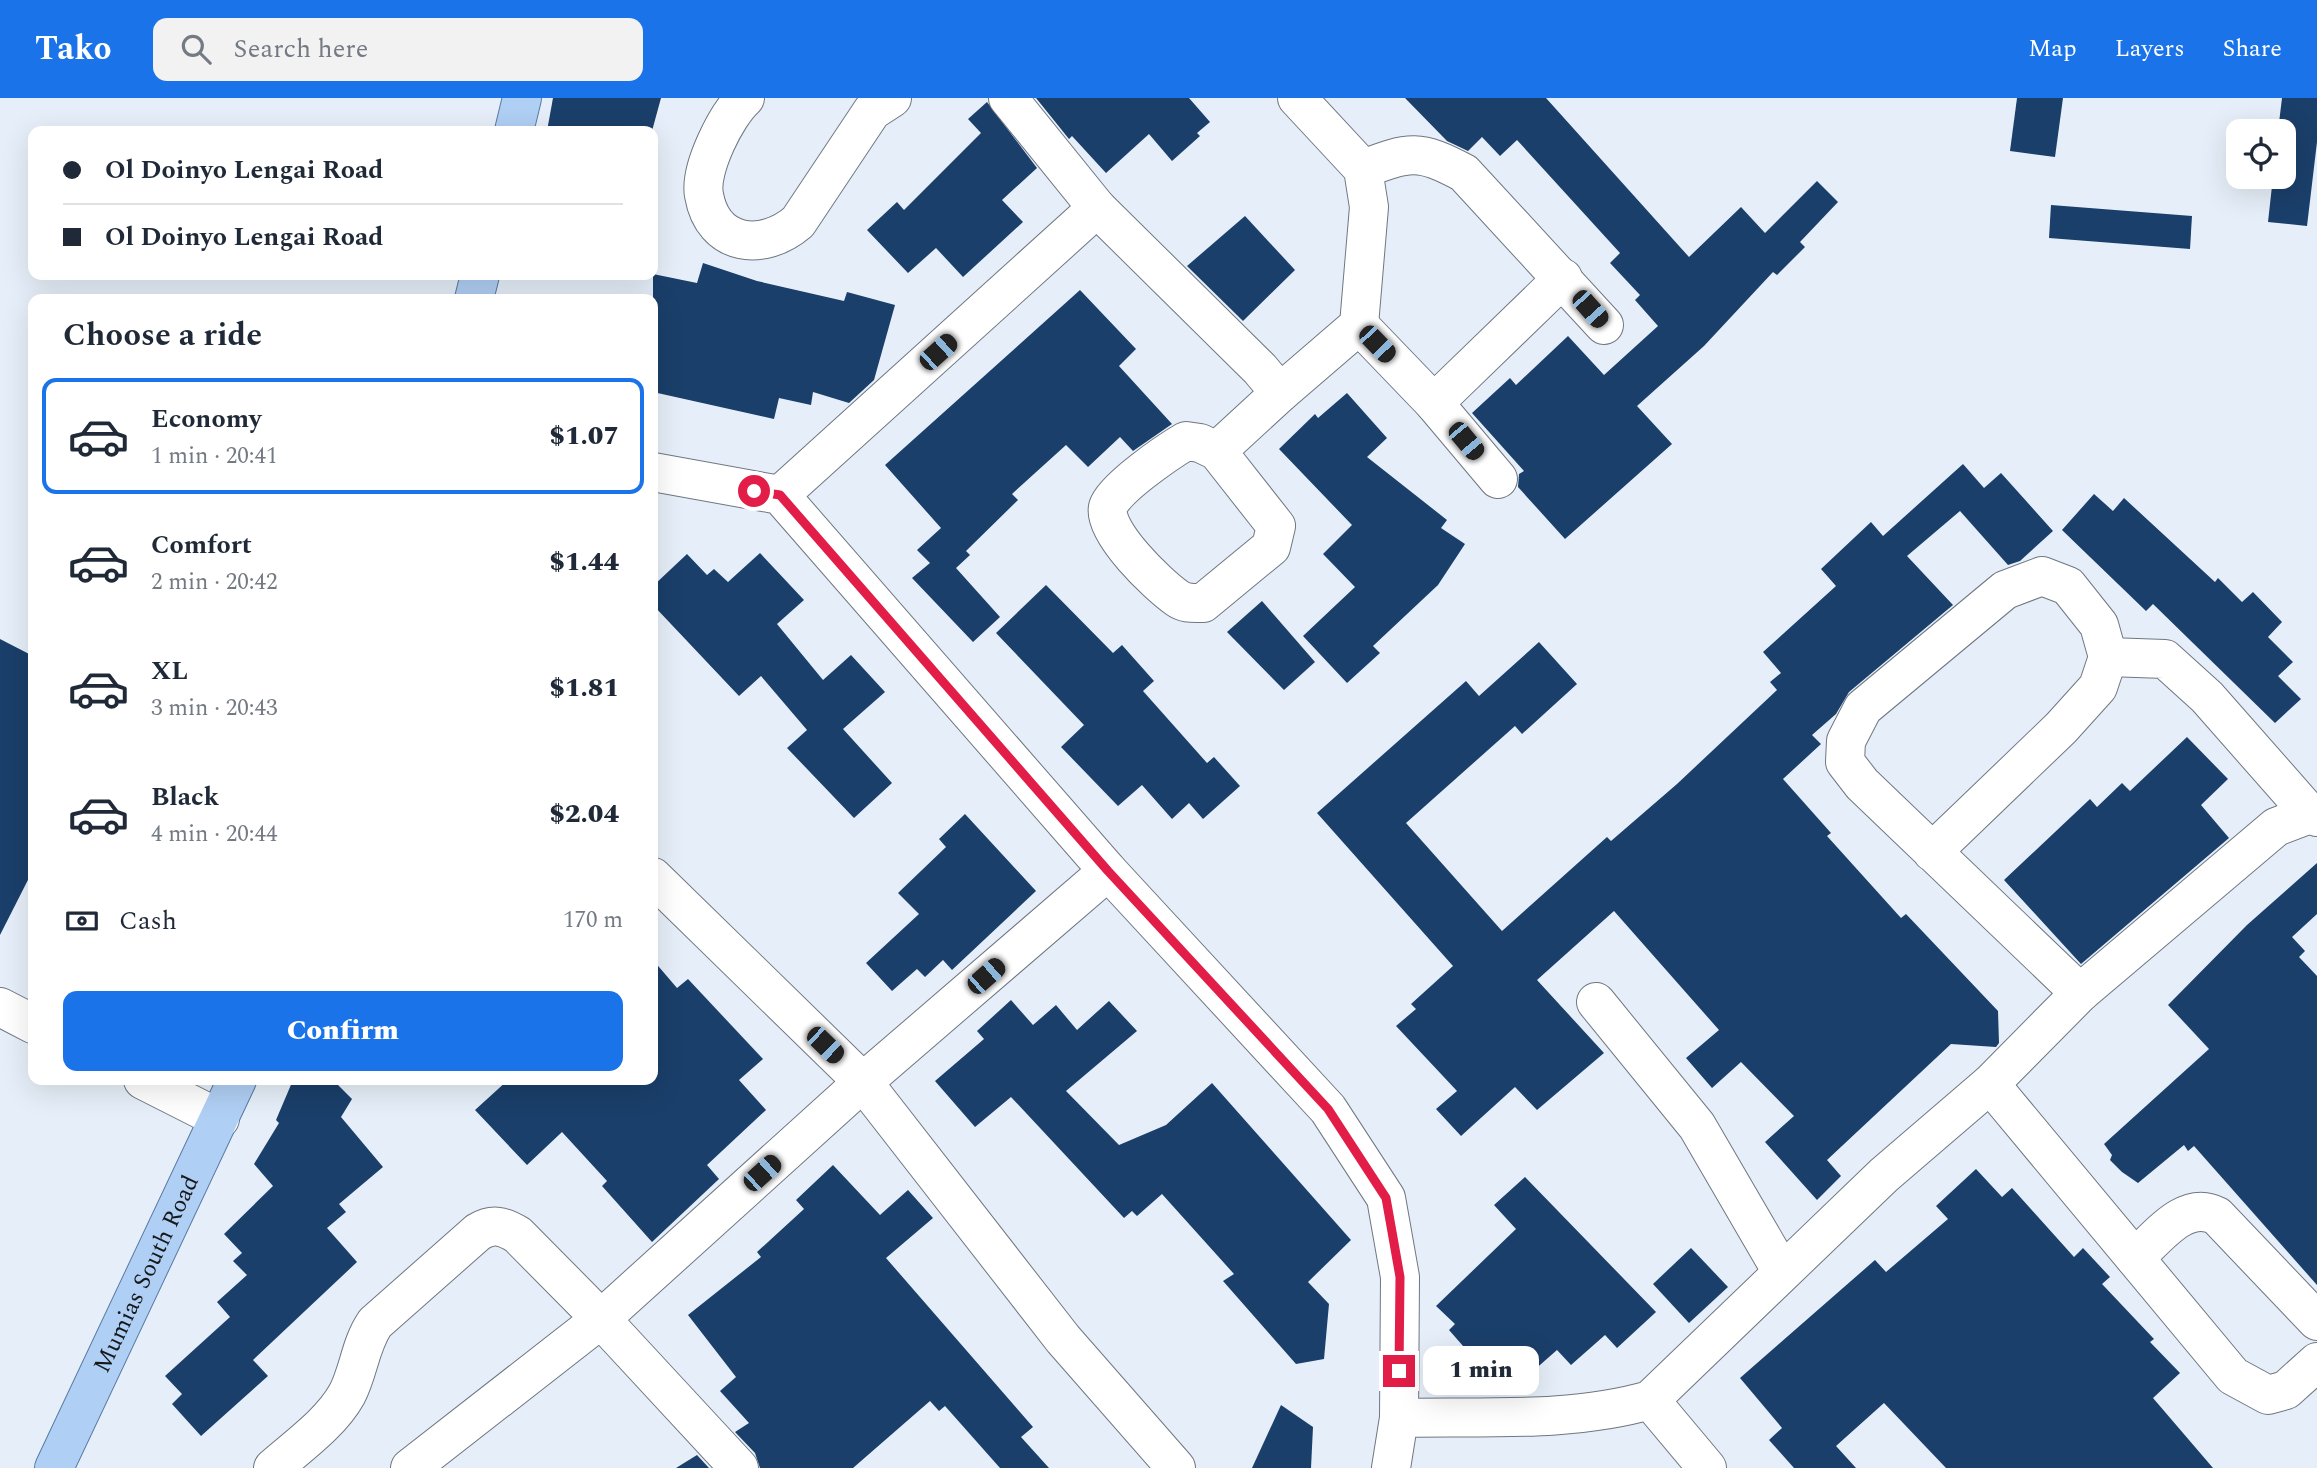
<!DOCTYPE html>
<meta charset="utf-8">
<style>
body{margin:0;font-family:Spectral,serif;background:#f2f2f3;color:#1f2937;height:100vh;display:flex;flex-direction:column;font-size:26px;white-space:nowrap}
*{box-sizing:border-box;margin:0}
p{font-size:23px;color:#747a83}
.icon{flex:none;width:38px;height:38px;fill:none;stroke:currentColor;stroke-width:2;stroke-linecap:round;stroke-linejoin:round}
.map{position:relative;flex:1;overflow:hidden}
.drawer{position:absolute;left:28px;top:196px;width:630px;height:791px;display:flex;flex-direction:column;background:#fff;border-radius:14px;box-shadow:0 7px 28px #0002}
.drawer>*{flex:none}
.top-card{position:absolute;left:28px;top:28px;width:630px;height:154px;border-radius:14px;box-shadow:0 7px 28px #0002;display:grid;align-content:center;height:154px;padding:0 35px;background:#fff}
.controls{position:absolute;left:2226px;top:21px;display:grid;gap:14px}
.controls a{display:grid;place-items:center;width:70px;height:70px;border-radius:14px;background:#fff;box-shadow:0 7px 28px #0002;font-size:35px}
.end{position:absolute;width:32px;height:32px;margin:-16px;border:9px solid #e11d48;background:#fff;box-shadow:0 0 0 4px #fff}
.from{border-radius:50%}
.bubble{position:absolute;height:49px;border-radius:14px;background:#fff;box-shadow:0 7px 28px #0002;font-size:23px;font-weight:800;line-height:49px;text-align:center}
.car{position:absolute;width:21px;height:42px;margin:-21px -10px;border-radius:9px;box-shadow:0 0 5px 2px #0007;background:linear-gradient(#222 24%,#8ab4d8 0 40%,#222 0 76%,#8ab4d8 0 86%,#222 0)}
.top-card b{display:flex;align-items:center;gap:24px;height:66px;font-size:26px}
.top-card b+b{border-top:2px solid #e0e1e3}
.top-card i{width:18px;height:18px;background:#1f2937}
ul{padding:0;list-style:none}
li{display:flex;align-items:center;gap:21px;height:116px;margin:0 14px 10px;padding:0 21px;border:4px solid transparent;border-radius:14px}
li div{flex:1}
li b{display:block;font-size:26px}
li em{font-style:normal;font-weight:800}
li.active{border-color:#1a73e8}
li>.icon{width:63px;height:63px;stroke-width:1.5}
h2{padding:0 35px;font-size:32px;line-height:84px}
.pay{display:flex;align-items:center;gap:18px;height:77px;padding:0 35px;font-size:26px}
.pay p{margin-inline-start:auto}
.primary-button{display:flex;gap:14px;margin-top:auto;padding:14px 35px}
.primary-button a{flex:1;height:80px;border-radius:14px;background:#1a73e8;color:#fff;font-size:28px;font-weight:800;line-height:80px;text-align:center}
header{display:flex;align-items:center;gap:42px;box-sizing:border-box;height:98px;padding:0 35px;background:#1a73e8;color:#fff}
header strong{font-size:33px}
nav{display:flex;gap:38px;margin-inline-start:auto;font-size:24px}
.search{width:490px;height:63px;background:#f2f2f3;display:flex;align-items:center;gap:18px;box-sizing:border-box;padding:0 24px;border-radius:14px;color:#747a83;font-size:26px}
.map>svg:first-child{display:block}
</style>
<header>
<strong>Tako</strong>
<div class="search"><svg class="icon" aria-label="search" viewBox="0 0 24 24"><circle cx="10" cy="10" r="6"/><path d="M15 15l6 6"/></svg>Search here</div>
<nav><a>Map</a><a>Layers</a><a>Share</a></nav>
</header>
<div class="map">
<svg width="2317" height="1370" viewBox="0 0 2317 1370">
<rect width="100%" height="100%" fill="#e6eff9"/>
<!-- building -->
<g fill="#1a3f6a">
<polygon points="553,0 661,0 652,33 547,33"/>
<polygon points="1036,0 1189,0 1210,24 1197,35 1200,38 1172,63 1149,36 1106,75 1072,38 1069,41"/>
<polygon points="1405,0 1546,0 1689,159 1741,109 1765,135 1817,83 1838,104 1800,144 1805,149 1777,177 1773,174 1704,248 1637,308 1672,346 1565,441 1518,389 1519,376 1524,373 1472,315 1510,280 1516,287 1568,238 1604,277 1658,228 1635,202 1640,197 1610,165 1620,155 1517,42 1500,58 1482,39 1468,53 1447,43"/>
<polygon points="2017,0 2063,0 2055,59 2010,53"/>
<polygon points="2282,0 2317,0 2317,44 2307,128 2268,124 2273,79 2284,79 2284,33 2278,33"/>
<polygon points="987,4 1037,70 1002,102 1023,124 963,179 936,150 908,175 867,132 897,104 904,112 981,35 968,21"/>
<polygon points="2051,107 2192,118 2190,151 2049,140"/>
<polygon points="1245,118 1295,172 1243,223 1187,168"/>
<polygon points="703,165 757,183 844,203 847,194 895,207 874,282 849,305 813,294 811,307 779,300 774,321 653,294 653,176 697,185"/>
<polygon points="1080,192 1136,251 1119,268 1172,326 1133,353 1120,339 1088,369 1066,347 1012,396 1018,402 966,453 970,457 956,470 1000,519 973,544 912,480 930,465 917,452 941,430 885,367"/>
<polygon points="1347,295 1387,340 1367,359 1447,422 1441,430 1465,446 1438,487 1373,548 1380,555 1347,585 1303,538 1355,489 1323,456 1352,427 1279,351 1315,316 1318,320"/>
<polygon points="1963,366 1984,390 2001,375 2053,433 2020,463 2008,467 1960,413 1907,458 1953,507 1849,594 1836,616 1812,637 1821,646 1783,681 1831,735 1827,738 1901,820 1906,816 1998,913 1999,945 1996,949 1951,946 1827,1062 1841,1078 1817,1102 1765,1044 1794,1018 1741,964 1712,990 1686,960 1719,932 1614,813 1537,882 1604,955 1537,1012 1515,989 1461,1038 1436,1011 1457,993 1396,928 1416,911 1411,906 1453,868 1317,715 1466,583 1479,598 1539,544 1577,586 1522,636 1515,628 1406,725 1502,833 1607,739 1611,743 1677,686 1777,592 1770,584 1781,575 1763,554 1836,488 1821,471 1871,424 1883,438"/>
<polygon points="2094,396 2113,413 2124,400 2215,484 2218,480 2242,504 2253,494 2282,524 2268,539 2293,564 2278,578 2301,601 2275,625 2153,506 2146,513 2062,432"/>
<polygon points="760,455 804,502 777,526 823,582 851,557 885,594 843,631 892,685 854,720 787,650 807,632 761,578 739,598 653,507 653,488 687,456 707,477 714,471 728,484"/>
<polygon points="1046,487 1113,555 1122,547 1154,583 1143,593 1207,665 1214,659 1240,688 1203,721 1189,705 1172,721 1142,687 1118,708 1061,649 1084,627 996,535"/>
<polygon points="1262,503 1315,564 1284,592 1227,534"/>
<polygon points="0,541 33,558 33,772 0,837"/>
<polygon points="2187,639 2228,681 2201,707 2229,740 2081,866 2004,782 2090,701 2097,709 2122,685 2130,693"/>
<polygon points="965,716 1036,793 952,872 943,862 925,879 917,871 892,893 866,865 919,816 898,795 946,749 939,741"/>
<polygon points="2317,765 2317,816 2292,839 2305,853 2299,859 2317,878 2317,1187 2194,1048 2188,1053 2184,1047 2138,1085 2122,1074 2110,1062 2112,1057 2104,1046 2209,951 2168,907 2247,827"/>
<polygon points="653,862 677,890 688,881 763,961 739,982 766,1012 707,1067 719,1081 652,1144 602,1088 607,1083 562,1034 527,1067 475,1012 508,982 653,982"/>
<polygon points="1011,902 1033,927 1056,907 1077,932 1109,903 1137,933 1066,993 1119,1047 1166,1027 1212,985 1351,1142 1308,1184 1329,1206 1324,1261 1296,1266 1223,1183 1234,1176 1162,1096 1137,1118 1132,1113 1124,1120 1011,999 975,1029 935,983 984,941 977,933"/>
<polygon points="293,982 333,982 352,1001 341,1019 383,1069 339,1106 346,1114 327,1130 357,1164 253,1262 268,1278 201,1338 172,1306 182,1296 165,1278 230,1219 217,1204 247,1177 233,1163 242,1155 224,1136 273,1088 254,1066 279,1025 276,1022"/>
<polygon points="833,1067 880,1117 908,1092 933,1120 886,1160 1033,1329 1021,1339 1049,1370 1000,1370 945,1308 939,1313 930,1303 853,1370 760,1370 755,1355 735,1334 749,1325 720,1293 736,1279 688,1217 761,1159 757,1154 804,1111 796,1102"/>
<polygon points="1976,1071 2002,1099 2012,1090 2074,1159 2083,1150 2110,1179 2102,1186 2154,1241 2150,1244 2180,1275 2153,1300 2213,1370 1946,1370 1884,1305 1836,1348 1856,1370 1794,1370 1769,1342 1782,1330 1740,1280 1875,1162 1886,1174 1948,1121 1936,1108"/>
<polygon points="1525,1079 1656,1214 1617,1250 1605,1237 1571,1267 1557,1252 1506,1297 1449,1232 1455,1226 1436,1208 1516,1131 1494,1107"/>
<polygon points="1691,1150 1728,1189 1689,1225 1653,1186"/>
<polygon points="1281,1307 1313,1329 1311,1370 1252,1370"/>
<polygon points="697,1357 709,1370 676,1370"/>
</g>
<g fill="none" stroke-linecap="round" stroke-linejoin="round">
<defs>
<g id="minor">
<path d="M745 0C726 17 699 72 704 97 713 149 763 154 798 124L872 13 892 0"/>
<path d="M1363 71C1410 53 1419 51 1464 75L1604 227"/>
<polyline points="1097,110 1260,271 1280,295 1359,227 1369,109 1363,71 1297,0"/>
<polyline points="1359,227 1434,305 1498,381"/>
<polyline points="1434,305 1563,180"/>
<path d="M1186 343 1200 345 1217 353 1276 428 1271 449 1203 505C1193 505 1185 506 1177 500 1158 487 1102 433 1108 409 1113 391 1169 353 1186 343Z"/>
<polyline points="1217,353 1280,295"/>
<polyline points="653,374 780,397 1108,773 1328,1011 1386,1100 1400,1179 1399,1320 1391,1370"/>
<polyline points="780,397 1097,110 1008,0"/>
<polyline points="2108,559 2165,561 2207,599 2310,716"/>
<polyline points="1932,754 2061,630 2098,589 2108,559 2099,527 2068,488 2042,478 2005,492 1863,610 1846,643 1845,664 1862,686 2080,895"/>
<polyline points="653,779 863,984 1063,1241 1176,1370"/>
<polyline points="1596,904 1697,1028 1782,1174"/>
<polyline points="0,909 33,926"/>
<polyline points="143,982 220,1021"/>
<polyline points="1990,986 2233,1278 2268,1297 2286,1292 2317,1264"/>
<path d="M2135 1160C2157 1140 2185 1101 2217 1118L2317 1223"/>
<polyline points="1650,1302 1707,1370"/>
<path d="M1399 1320C1481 1318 1570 1325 1650 1302L1884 1077 1990 986 2080 895 2276 729 2310 716 2317 719"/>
<path d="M273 1370C298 1348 331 1325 347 1296 359 1273 360 1247 375 1225L478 1134C493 1125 503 1128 518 1137L601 1221 739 1370"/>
<polyline points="410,1370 601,1221 863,984 1108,773"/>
</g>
<g id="major">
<polyline points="514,33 522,0"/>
<polyline points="474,201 480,177"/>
<path id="s1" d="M54 1370 237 982"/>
</g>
</defs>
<!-- minor casing -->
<use href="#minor" stroke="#6f7780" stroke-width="40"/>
<!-- major casing -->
<use href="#major" stroke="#587aa3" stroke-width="40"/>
<!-- minor -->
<use href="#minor" stroke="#fff" stroke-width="38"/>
<!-- major -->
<use href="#major" stroke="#b0cff4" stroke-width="38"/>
</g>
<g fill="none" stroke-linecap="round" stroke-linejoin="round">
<!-- route -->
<polyline stroke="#e11d48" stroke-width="9" points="754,393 780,397 1108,773 1328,1011 1386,1100 1400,1179 1399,1273"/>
</g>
<g text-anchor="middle" stroke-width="7" stroke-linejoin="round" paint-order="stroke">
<!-- street labels -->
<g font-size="24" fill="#16191c" stroke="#fafbfd">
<text dy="8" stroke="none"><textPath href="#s1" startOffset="215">Mumias South Road</textPath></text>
</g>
</g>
</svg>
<div class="controls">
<a><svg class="icon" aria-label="locate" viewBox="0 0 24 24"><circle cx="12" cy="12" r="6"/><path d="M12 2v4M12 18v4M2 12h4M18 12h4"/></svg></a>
</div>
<i class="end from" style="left:754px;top:393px"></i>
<i class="end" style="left:1399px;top:1273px"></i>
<div class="bubble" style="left:1423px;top:1248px;width:116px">1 min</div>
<i class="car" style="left:1590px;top:211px;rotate:138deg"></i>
<i class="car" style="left:1377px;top:246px;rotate:136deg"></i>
<i class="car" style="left:938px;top:254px;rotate:48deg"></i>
<i class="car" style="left:1466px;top:343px;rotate:140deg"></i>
<i class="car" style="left:986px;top:878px;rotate:49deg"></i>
<i class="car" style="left:825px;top:947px;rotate:134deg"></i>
<i class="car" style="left:762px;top:1075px;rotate:48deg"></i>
<div class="top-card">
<b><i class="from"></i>Ol Doinyo Lengai Road</b>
<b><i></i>Ol Doinyo Lengai Road</b>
</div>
<section class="drawer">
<h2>Choose a ride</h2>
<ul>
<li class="active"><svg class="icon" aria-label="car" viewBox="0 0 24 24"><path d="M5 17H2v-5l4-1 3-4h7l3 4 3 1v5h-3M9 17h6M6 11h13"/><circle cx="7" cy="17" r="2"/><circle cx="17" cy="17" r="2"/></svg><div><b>Economy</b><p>1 min · 20:41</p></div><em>$1.07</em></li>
<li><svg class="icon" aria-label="car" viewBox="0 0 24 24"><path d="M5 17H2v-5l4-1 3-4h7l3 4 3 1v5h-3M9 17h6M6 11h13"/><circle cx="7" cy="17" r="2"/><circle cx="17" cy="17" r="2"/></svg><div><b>Comfort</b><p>2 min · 20:42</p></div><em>$1.44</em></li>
<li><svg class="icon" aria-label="car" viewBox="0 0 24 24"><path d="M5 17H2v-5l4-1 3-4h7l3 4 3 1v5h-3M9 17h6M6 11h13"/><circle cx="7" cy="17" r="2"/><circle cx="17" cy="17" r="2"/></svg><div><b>XL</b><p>3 min · 20:43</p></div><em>$1.81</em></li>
<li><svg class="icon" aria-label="car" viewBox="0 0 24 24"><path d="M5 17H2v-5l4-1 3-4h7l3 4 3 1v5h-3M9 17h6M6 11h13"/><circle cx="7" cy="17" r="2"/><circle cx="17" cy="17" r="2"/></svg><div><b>Black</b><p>4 min · 20:44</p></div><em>$2.04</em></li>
</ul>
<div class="pay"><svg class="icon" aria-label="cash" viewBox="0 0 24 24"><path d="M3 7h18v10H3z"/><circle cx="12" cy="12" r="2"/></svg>Cash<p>170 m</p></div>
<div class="primary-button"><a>Confirm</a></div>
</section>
</div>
